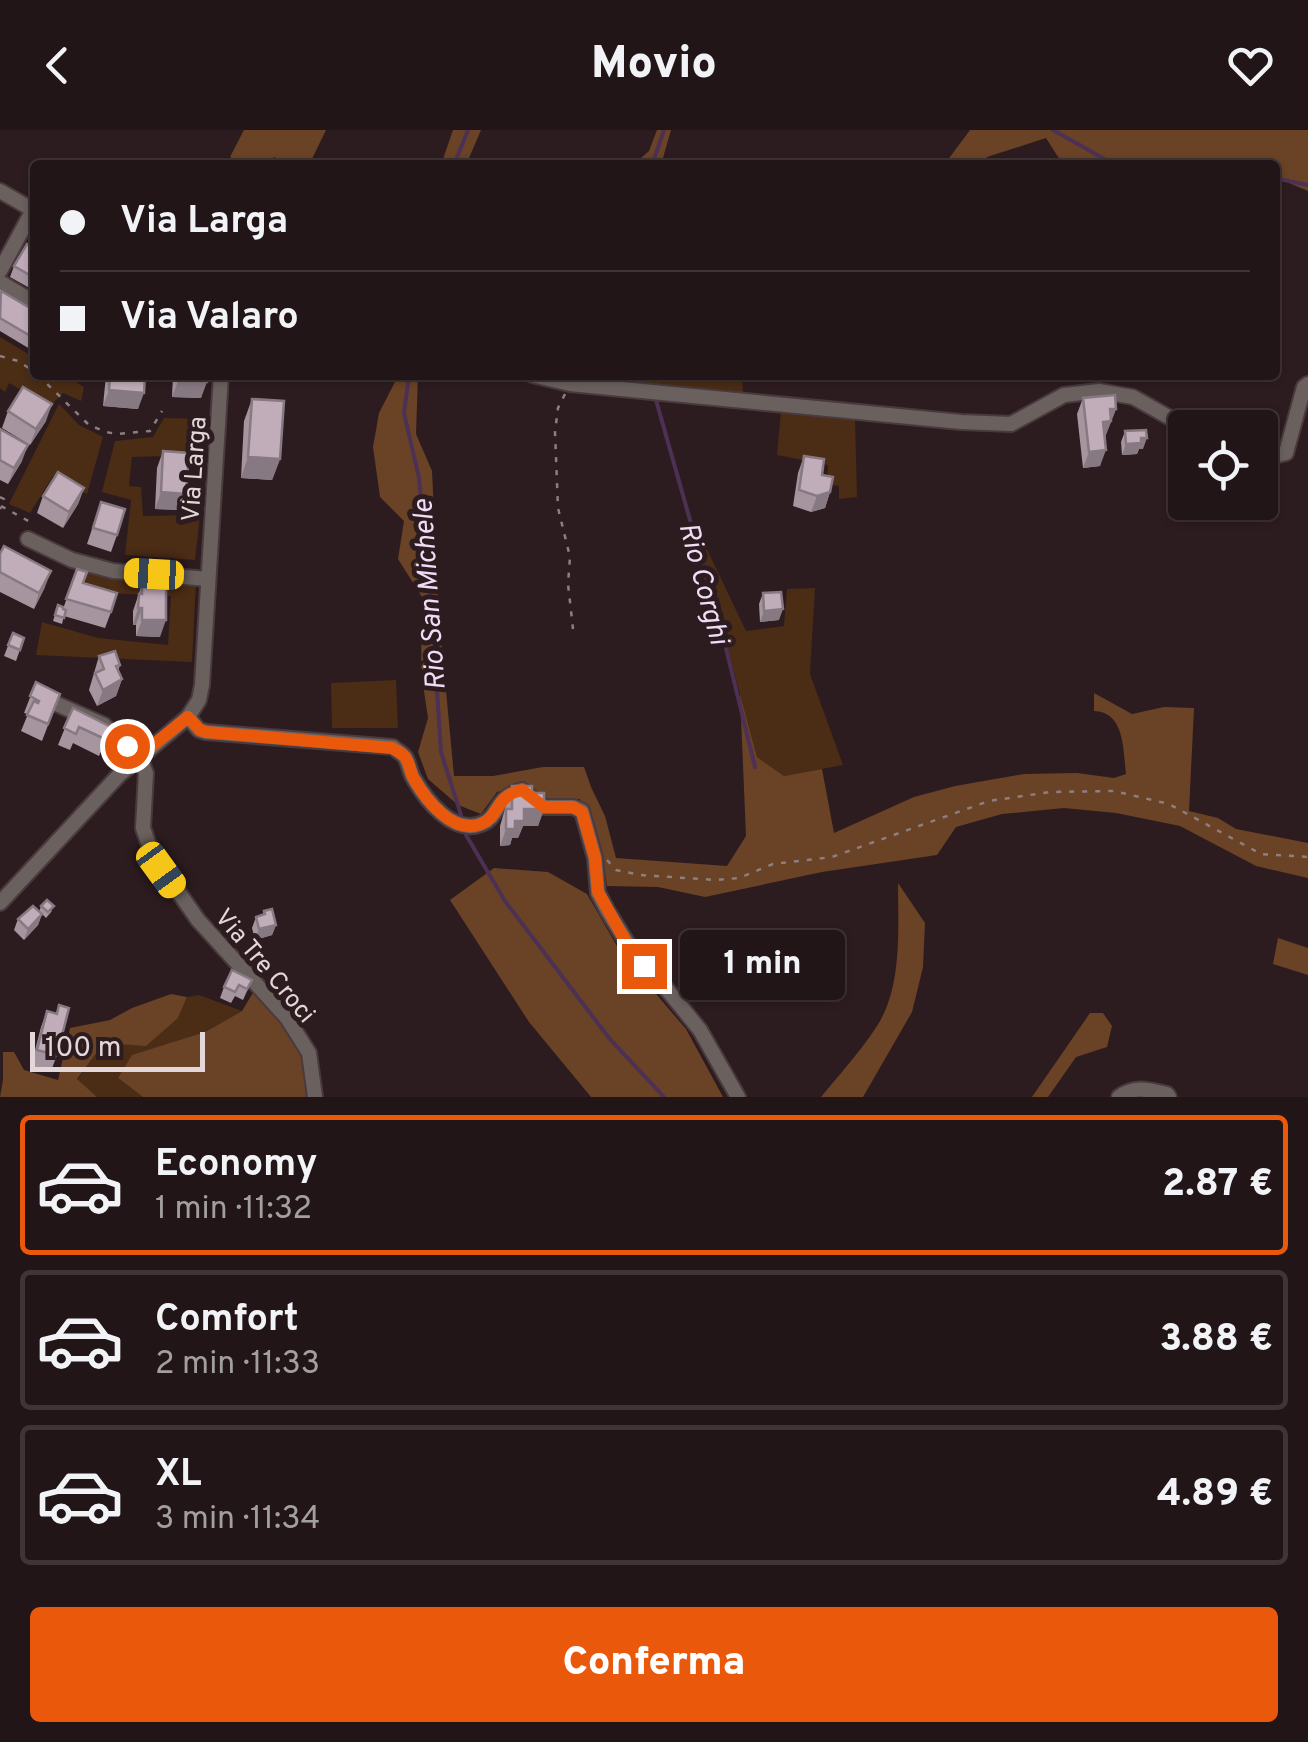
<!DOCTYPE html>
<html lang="it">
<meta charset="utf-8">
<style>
body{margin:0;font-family:Overpass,sans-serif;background:#2a1e20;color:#f1f3f6;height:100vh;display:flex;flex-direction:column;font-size:38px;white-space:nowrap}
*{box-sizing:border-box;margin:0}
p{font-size:32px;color:#a29fa1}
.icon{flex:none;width:55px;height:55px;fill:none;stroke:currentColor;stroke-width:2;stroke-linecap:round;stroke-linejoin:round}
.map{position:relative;height:967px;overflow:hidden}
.drawer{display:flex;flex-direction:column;background:#221517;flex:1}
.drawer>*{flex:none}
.guide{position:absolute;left:30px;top:30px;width:1250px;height:220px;border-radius:10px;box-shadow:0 2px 8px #0004,0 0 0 2px #3f3436;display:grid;align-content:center;height:220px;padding:0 30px;background:#221517}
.controls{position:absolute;left:1168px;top:280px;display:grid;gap:20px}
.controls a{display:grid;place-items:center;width:110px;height:110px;border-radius:10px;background:#221517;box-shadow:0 2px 8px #0004,0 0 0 2px #3f3436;font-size:50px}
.scale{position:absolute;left:30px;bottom:25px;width:175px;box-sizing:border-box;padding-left:10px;border:5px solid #e3d7d9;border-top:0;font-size:28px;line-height:35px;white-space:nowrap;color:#e3d7d9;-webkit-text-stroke:8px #2d1c1f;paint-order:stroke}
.end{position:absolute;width:45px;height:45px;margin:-22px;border:12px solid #ea580c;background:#fff;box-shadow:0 0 0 5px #fff}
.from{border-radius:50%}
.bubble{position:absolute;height:70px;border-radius:10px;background:#221517;box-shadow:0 2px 8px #0004,0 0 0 2px #3f3436;font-size:32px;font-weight:800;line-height:70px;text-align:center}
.car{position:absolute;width:30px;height:60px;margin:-30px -15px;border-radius:12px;box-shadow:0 0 8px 2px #0007;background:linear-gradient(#f5c518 24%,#345 0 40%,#f5c518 0 76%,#345 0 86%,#f5c518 0)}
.guide b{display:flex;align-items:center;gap:35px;height:95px;font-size:38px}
.guide b+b{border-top:2px solid #3f3436}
.guide i{width:25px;height:25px;background:#f1f3f6}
ul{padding:18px 0 0;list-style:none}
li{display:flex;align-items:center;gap:30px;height:140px;margin:0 20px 15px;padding:0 10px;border:5px solid #3f3436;border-radius:10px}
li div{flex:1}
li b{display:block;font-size:38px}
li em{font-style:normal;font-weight:800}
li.selected{border-color:#ea580c}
li>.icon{width:90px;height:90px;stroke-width:1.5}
.primary-button{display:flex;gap:20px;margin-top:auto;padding:20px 30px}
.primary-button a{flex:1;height:115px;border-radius:10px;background:#ea580c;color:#fff;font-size:40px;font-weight:800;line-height:115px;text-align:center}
header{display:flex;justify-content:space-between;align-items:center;height:130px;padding:0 30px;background:#221517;font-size:45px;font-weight:800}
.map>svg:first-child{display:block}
</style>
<header><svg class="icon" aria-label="back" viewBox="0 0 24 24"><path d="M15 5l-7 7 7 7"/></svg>Movio<svg class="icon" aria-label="heart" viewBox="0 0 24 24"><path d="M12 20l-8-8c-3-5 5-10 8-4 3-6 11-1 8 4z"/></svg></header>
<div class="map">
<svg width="1308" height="967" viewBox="0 0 1308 967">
<rect width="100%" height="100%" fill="#2d1c1f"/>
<!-- green -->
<g fill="#4b2c15">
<polygon points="0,207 35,228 35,245 64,245 84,257 81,271 63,263 50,276 9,253 5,262 0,258"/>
<polygon points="742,245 743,264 630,255 629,246"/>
<polygon points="59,274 79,295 103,307 87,364 53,346 30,383 9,374"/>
<polygon points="781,281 855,289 857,367 839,369 839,356 827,354 828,335 777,325"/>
<polygon points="164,288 207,289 202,325 132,327 129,356 141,357 143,386 200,385 195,430 125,425 131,370 102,362 115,311 153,307"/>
<polygon points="693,390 746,501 784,496 787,459 815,458 810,544 843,635 784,646 757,627"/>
<polygon points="87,441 108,449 196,451 192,532 36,525 42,492 98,508 168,515 171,466 85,462"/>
<polygon points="396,550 398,598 332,598 331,553"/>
<polygon points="199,865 242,881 205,902 132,926 118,948 143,967 97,967 77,950 104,913 178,888 187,867"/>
</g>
<!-- forest -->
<g fill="#6a4225">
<polygon points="244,0 326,0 309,35 292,35 274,27 267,35 242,35 230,27"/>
<polygon points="453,0 481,0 466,35 441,35"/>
<polygon points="657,0 671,0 661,35 633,35 649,21"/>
<polygon points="970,0 1308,0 1308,61 1275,47 1275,35 1128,33 1069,35 1058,27 1046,8 987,27 986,35 944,35"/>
<path d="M392 245H418L416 304 432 341 439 486 454 646H493L543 637H584L591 657 605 686 616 728 727 736 746 706 740 564 757 627 784 646 822 639 834 703 914 667 955 656 1024 644 1077 643 1114 648 1126 644C1123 620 1125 582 1094 581V563L1132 584 1164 577 1194 578 1189 681 1218 688 1236 699 1308 713V748L1256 736 1180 696 1116 683 1064 678 1002 684 956 697 937 725 822 742 705 767 658 757 607 756 601 716 580 669C553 671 546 673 524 654L497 662 481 684 458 675 428 649 418 622 428 588 421 541 422 467 398 429 404 391 380 367 373 317 379 283 396 250Z"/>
<polygon points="494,738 548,742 587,764 621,823 686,899 723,967 591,967 529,892 450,770"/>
<path d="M898 753 925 793 923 837 912 882 863 967H821C839 945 859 923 875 899 903 859 898 800 898 753Z"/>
<polygon points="1278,808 1308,818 1308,845 1273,834"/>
<polygon points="254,861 280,893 304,929 308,967 143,967 118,948 132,925 205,902 242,881"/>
<polygon points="171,864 187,867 178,888 146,916 104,913 77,949 97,967 0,967 3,950 3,922 14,922 24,940 58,950 70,898 110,890 132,878"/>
<polygon points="1090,883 1103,883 1112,896 1107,917 1076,927 1048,967 1032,967"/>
</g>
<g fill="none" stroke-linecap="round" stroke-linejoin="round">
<!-- stream -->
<g stroke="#4c3155" stroke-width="4">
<polyline points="1053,0 1115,35"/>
<polyline points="454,35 468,0"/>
<polyline points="652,35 664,0"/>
<polyline points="1275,48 1308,55"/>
<polyline points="409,245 404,283 419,348 432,484 441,622 461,685"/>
<polyline points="626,245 626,251"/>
<polyline points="656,270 724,510 755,637"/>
<polyline points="466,705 505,771 609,908 664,967"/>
</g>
<defs>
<g id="minor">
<polyline points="0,61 35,81"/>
<polyline points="0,141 33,80"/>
<polyline points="0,152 35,173"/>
<polyline points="532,245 570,254 961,292 1011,294 1064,265 1099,261 1133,267 1188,298"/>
<polyline points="1260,326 1266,328 1286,323 1304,257 1308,254"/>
<polyline points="28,409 72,430 113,441 208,449"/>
<polyline points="59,575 104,595 142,633 146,643 143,698 152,724 198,790 287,888 309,923 315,967"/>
<path d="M188 587 199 600 206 602 393 617C397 621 402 623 405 627 409 633 410 643 414 649 426 670 453 705 481 694 500 687 494 667 522 660L544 677H573L582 681 595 728 598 763 607 780 626 811 644 836 665 857 700 900 738 967"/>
<polyline points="0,773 119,645 188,587 199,570 202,555 221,245"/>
<path d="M1119 967C1135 955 1149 960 1167 964L1169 967"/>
</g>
</defs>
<!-- minor casing -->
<use href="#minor" stroke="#4a3a3d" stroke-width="18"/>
<!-- path -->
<g stroke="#8d7f81" stroke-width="2.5" stroke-dasharray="5 8" stroke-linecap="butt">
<polyline points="0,226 18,231 35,242"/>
<polyline points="38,245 89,295 106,302 117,304 150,301 162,281"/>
<polyline points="565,264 558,278 555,302 558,378 570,427 568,454 573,499"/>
<polyline points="0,367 4,369 0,379"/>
<polyline points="1,376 32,393"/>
<polyline points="607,730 616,740 640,745 716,750 739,748 773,734 832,727 989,671 1050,662 1114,661 1169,674 1261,724 1308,727"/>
</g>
<!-- minor -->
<use href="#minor" stroke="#6a615f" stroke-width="14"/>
</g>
<!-- wall -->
<g fill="#a6959f">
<polygon points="35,119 35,161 10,147 14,136"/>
<polygon points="0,163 35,181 35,211 30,219 0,201"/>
<polygon points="106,245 145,245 138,279 103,276"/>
<polygon points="173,245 207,245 201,268 172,267"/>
<polygon points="549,245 576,245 574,251"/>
<polygon points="1083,268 1116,279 1105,307 1100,336 1083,338 1077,284"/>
<polygon points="252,269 280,329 272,350 241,348 244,291"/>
<polygon points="8,281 46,291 30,315 2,298"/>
<polygon points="0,299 22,331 8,354 0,350"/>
<polygon points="1125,301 1143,319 1139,319 1137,324 1122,325 1121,312"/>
<polygon points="163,321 186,364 180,380 155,379 157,338"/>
<polygon points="804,326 822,345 830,362 825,378 811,382 793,376 798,343"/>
<polygon points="84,358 78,374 63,398 37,383 43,366"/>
<polygon points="101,372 117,405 111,422 87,414"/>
<polygon points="0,424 45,457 34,479 0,462"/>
<polygon points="77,439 83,453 111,482 105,498 64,486 62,494 53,491 58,475 63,479"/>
<polygon points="142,454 160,507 136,506 136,495 133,495 133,481"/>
<polygon points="763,463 779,490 760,492 759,474"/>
<polygon points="13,503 24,508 16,531 4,526"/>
<polygon points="99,526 120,535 118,541 122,549 116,566 97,576 89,560"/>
<polygon points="36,552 60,564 42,611 21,601 28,584 24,583"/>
<polygon points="73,578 111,597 99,626 73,613 70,620 58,615"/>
<polygon points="512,656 532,663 544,679 538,696 523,696 518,708 512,708 510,715 500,716 500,696"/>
<polygon points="41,776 52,781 46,788 42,784 38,795 24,810 14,800 18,789 39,782"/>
<polygon points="264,781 276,795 272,805 255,810 252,798 256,787 263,785"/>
<polygon points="252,850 243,870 235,866 231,873 220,868 224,857"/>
<polygon points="59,875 57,925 51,941 31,936 41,897 47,881 56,883"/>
</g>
<!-- shaded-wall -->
<g fill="#877982">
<polygon points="178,251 207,252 201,268 172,267"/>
<polygon points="109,260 144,263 138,279 103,276"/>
<polygon points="52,274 46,291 30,315 36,299"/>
<polygon points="1110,279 1116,279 1105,307 1097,308"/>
<polygon points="1141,308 1147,308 1143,319 1139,319 1137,324 1122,325 1126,314"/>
<polygon points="28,315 22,331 8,354 14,338"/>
<polygon points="1106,320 1100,336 1083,338 1089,322"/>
<polygon points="248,327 280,329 272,350 241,348"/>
<polygon points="84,358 78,374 63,398 69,382"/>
<polygon points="161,362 186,364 180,380 155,379"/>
<polygon points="830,362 825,378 811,382 817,366"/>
<polygon points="51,441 45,457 34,479 39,463"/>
<polygon points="138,478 142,478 136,495 133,495"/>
<polygon points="783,479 779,490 760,492 764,481"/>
<polygon points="142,490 166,490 160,507 136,506"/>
<polygon points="122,549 116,566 97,576 103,560"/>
<polygon points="524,679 544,679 538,696 523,696 518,708 512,708 510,715 500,716 506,699 515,691"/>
<polygon points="42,784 38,795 24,810 28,799"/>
<polygon points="235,792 233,797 221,801 223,795"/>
<polygon points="276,795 272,805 255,810 259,799"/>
</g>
<!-- building -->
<g fill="#c1adb9" stroke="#877982" stroke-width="2.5">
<polygon points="27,114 35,119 35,148 14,136"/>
<polygon points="1,161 35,181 34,208 0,188"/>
<polygon points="110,245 145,245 144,263 109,260"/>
<polygon points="178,245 207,245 207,252 178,251"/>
<polygon points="23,257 52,274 36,299 8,281"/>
<polygon points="1115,265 1116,279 1110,279 1111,291 1103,292 1106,320 1089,322 1083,268"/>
<polygon points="252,269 284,271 280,329 248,327"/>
<polygon points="0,299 28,315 14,338 0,330"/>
<polygon points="1146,300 1147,308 1141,308 1141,313 1126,314 1125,301"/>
<polygon points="163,321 189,323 186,364 161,362"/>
<polygon points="804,326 824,329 822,345 833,347 830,362 817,366 799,360"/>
<polygon points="58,342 84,358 69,382 43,366"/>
<polygon points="101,372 125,379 117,405 93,398"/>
<polygon points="4,416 51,441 39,463 0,442 0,424"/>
<polygon points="77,439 87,442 83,453 117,463 111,482 66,469"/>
<polygon points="142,454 166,454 166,490 142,490 142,478 138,478 139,464 142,464"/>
<polygon points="781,462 783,479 764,481 763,463"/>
<polygon points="58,475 63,477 63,479 66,480 64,488 55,485"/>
<polygon points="13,503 24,508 20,520 8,515"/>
<polygon points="115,521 120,535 116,536 122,549 103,560 95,543 104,539 99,526"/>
<polygon points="36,552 60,564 48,594 27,585 34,571 38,573 39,571 30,566"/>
<polygon points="73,578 111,597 105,609 79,597 76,604 64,598"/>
<polygon points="512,656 532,656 532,663 544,663 544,679 524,679 524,691 515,691 515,699 506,699 506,679 512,679"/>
<polygon points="47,770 54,776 48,782 41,776"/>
<polygon points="33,776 42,784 28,799 18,789"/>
<polygon points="272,779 276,795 259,799 256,787 265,784 264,781"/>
<polygon points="232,783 235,792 223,795 221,786"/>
<polygon points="232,840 252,850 247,859 239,855 235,862 224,857"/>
<polygon points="59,875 69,878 57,925 37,920 47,881 57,884"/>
</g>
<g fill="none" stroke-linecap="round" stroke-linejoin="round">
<!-- route -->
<path stroke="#ea580c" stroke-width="12" d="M127 616 137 628 188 587 200 600 206 602 392 618C397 621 402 623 405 627 410 633 410 643 414 649 426 670 453 705 481 694 500 687 494 666 522 660L544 677H573L582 682 595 728 598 762 626 812 644 836"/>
</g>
<g text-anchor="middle" stroke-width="10" stroke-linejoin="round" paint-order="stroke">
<!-- street labels -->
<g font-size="25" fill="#e3d7d9" stroke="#2d1c1f">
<text transform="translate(193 339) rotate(-86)" y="9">Via Larga</text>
<text transform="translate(266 835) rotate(50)" y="9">Via Tre Croci</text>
</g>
<!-- water labels -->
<g font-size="28" font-style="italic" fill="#efdcf6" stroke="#2d1c1f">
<text transform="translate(705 453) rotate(75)" y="10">Rio Corghi</text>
<text transform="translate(428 465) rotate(-94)" y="10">Rio San Michele</text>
</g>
</g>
</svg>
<div class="controls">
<a><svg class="icon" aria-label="locate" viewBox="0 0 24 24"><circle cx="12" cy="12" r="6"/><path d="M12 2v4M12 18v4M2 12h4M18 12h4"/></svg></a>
</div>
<div class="scale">100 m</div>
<i class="end from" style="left:127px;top:616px"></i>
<i class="end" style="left:644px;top:836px"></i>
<div class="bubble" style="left:680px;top:800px;width:165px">1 min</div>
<i class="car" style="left:154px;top:444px;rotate:273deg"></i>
<i class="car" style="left:161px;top:740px;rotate:144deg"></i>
<div class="guide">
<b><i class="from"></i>Via Larga</b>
<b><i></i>Via Valaro</b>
</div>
</div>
<section class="drawer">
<ul>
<li class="selected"><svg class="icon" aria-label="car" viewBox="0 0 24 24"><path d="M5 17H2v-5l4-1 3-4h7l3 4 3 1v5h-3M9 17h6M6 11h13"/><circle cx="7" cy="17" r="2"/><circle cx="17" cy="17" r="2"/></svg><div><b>Economy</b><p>1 min · 11:32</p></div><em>2.87 €</em></li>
<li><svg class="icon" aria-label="car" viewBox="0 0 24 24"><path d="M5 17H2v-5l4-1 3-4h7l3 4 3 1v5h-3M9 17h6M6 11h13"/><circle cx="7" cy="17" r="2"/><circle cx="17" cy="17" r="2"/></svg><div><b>Comfort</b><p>2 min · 11:33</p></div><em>3.88 €</em></li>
<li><svg class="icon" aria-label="car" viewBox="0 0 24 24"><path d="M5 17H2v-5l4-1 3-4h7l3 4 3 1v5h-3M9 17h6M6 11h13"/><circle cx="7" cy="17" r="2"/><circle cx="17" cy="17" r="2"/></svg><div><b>XL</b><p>3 min · 11:34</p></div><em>4.89 €</em></li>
</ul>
<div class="primary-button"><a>Conferma</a></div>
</section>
